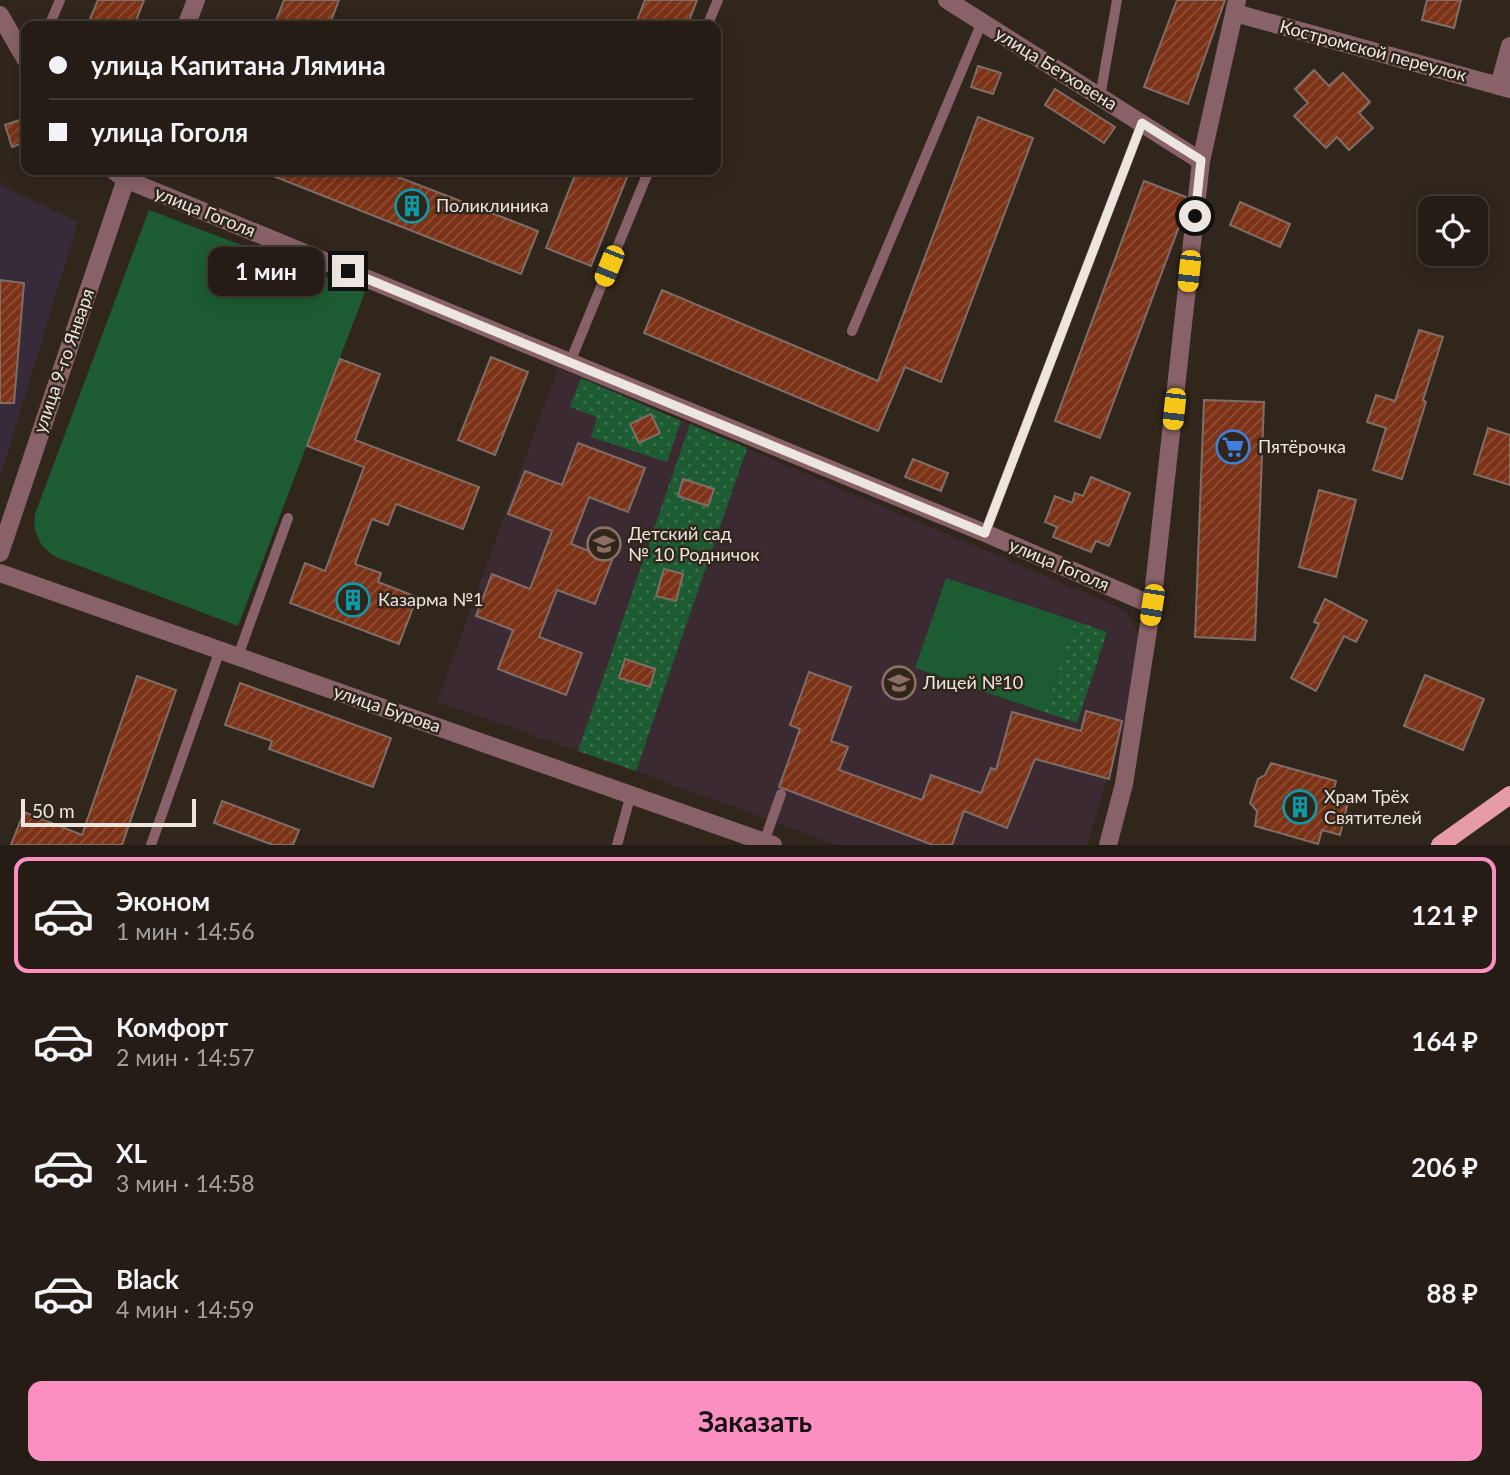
<!DOCTYPE html>
<html lang="ru">
<meta charset="utf-8">
<style>
body{margin:0;font-family:Lato,sans-serif;background:#2d251e;color:#f1f3f6;height:100vh;display:flex;flex-direction:column;font-size:26px;white-space:nowrap}
*{box-sizing:border-box;margin:0}
p{font-size:23px;color:#a3a1a0}
.icon{flex:none;width:38px;height:38px;fill:none;stroke:currentColor;stroke-width:2;stroke-linecap:round;stroke-linejoin:round}
.map{position:relative;height:845px;overflow:hidden}
.sheet{display:flex;flex-direction:column;background:#251c15;flex:1}
.sheet>*{flex:none}
.banner{position:absolute;left:21px;top:21px;width:700px;height:154px;border-radius:14px;box-shadow:0 4px 18px #0003,0 0 0 2px #423a34;display:grid;align-content:center;height:154px;padding:0 28px;background:#251c15}
.tools{position:absolute;left:1418px;top:196px;display:grid;gap:14px}
.tools a{display:grid;place-items:center;width:70px;height:70px;border-radius:14px;background:#251c15;box-shadow:0 4px 18px #0003,0 0 0 2px #423a34;font-size:35px}
.scale{position:absolute;left:21px;bottom:18px;width:175px;box-sizing:border-box;padding-left:7px;border:4px solid #ede6df;border-top:0;font-size:19px;line-height:24px;white-space:nowrap;color:#ede6df;-webkit-text-stroke:5px #31261c;paint-order:stroke}
.end{position:absolute;width:32px;height:32px;margin:-16px;border:9px solid #ede6df;background:#111;box-shadow:0 0 0 4px #111}
.from{border-radius:50%}
.bubble{position:absolute;height:49px;border-radius:14px;background:#251c15;box-shadow:0 4px 18px #0003,0 0 0 2px #423a34;font-size:23px;font-weight:700;line-height:49px;text-align:center}
.car{position:absolute;width:21px;height:42px;margin:-21px -10px;border-radius:9px;box-shadow:0 0 5px 2px #0007;background:linear-gradient(#f5c518 24%,#345 0 40%,#f5c518 0 76%,#345 0 86%,#f5c518 0)}
.banner b{display:flex;align-items:center;gap:24px;height:66px;font-size:26px}
.banner b+b{border-top:2px solid #423a34}
.banner i{width:18px;height:18px;background:#f1f3f6}
ul{padding:12px 0 0;list-style:none}
li{display:flex;align-items:center;gap:21px;height:116px;margin:0 14px 10px;padding:0 14px;border:4px solid transparent;border-radius:14px}
li div{flex:1}
li b{display:block;font-size:26px}
li em{font-style:normal;font-weight:700}
li.on{border-color:#fc8fc2}
li>.icon{width:63px;height:63px;stroke-width:1.5}
.cta{display:flex;gap:14px;margin-top:auto;padding:14px 28px}
.cta a{flex:1;height:80px;border-radius:14px;background:#fc8fc2;color:#111;font-size:28px;font-weight:700;line-height:80px;text-align:center}
.map>svg:first-child{display:block}
</style>
<div class="map">
<svg width="1510" height="845" viewBox="0 0 1510 845">
<defs>
<pattern id="grass-dots" width="8" height="8" patternUnits="userSpaceOnUse" patternTransform="scale(1.75)"><rect width="8" height="8" fill="#1d5c32"/><path d="M2 2h.1M6 6h.1" fill="none" stroke="#3e734f" stroke-width="1.8" stroke-linecap="round"/></pattern>
<pattern id="building-hatch" width="6" height="6" patternUnits="userSpaceOnUse" patternTransform="scale(1.75)"><rect width="6" height="6" fill="#7c3216"/><path d="M-1 1l2-2M0 6l6-6M5 7l2-2" fill="none" stroke="#8f5037"/></pattern>
</defs>
<rect width="100%" height="100%" fill="#31261c"/>
<!-- education -->
<polygon fill="#3c2a32" points="558,368 1125,610 1140,636 1125,722 1087,845 836,845 636,771 437,702"/>
<!-- medical -->
<polygon fill="#372b39" points="0,185 78,222 0,478"/>
<!-- grass -->
<g fill="url(#grass-dots)">
<polygon points="581,378 681,421 667,462 591,437 597,417 570,407"/>
<polygon points="690,424 747,448 636,771 578,751"/>
<polygon points="1075,621 1107,632 1077,723 1044,712"/>
</g>
<!-- garden -->
<g fill="#1d5c32">
<path d="M149 210 365 292 238 626 56 557C40 547 32 533 35 514Z"/>
<polygon points="946,578 1075,621 1044,712 915,668"/>
</g>
<!-- building -->
<g fill="url(#building-hatch)" stroke="#7f6e68" stroke-width="2">
<polygon points="98,0 144,0 134,26 87,26"/>
<polygon points="284,0 339,0 329,26 274,26"/>
<polygon points="645,0 697,0 687,26 635,26"/>
<polygon points="1177,0 1225,0 1188,104 1144,87"/>
<polygon points="1427,0 1461,0 1454,28 1422,20"/>
<polygon points="978,66 1001,73 993,94 971,87"/>
<polygon points="1314,70 1329,86 1343,73 1370,102 1359,113 1373,128 1349,150 1337,137 1326,148 1294,116 1308,103 1295,89"/>
<polygon points="1055,89 1115,127 1104,143 1045,105"/>
<polygon points="978,117 1033,138 941,382 905,367 878,431 644,333 662,290 878,381"/>
<polygon points="26,118 26,142 12,147 5,125"/>
<polygon points="258,170 380,170 538,231 521,274"/>
<polygon points="577,170 630,170 591,266 546,248"/>
<polygon points="1144,181 1186,197 1184,213 1100,438 1055,421"/>
<polygon points="1240,202 1290,224 1280,247 1230,225"/>
<polygon points="0,280 24,283 14,403 0,403"/>
<polygon points="1419,330 1443,337 1423,400 1426,402 1402,479 1373,470 1386,428 1367,422 1376,395 1395,401"/>
<polygon points="491,357 528,372 495,455 458,440"/>
<polygon points="340,359 380,374 355,440 479,487 463,529 396,504 388,525 372,519 355,564 381,573 378,582 417,597 399,644 290,603 305,563 325,571 364,467 307,446"/>
<polygon points="1204,400 1264,402 1255,640 1195,637"/>
<polygon points="651,414 660,433 639,443 630,424"/>
<polygon points="1488,428 1510,435 1510,485 1474,474"/>
<polygon points="578,443 645,468 628,512 589,497 571,544 612,560 595,604 557,590 539,637 582,653 566,695 498,669 513,630 476,616 492,574 530,589 552,531 508,514 525,471 562,485"/>
<polygon points="913,459 948,473 941,491 905,477"/>
<polygon points="1091,477 1130,493 1109,546 1096,541 1091,552 1053,537 1057,527 1045,522 1055,496 1072,503 1075,493 1083,496"/>
<polygon points="683,479 714,489 708,506 678,496"/>
<polygon points="1319,490 1356,500 1336,577 1299,567"/>
<polygon points="664,569 683,574 676,601 656,596"/>
<polygon points="1325,599 1367,621 1356,642 1344,636 1316,691 1291,678 1319,624 1314,622"/>
<polygon points="625,659 655,669 650,687 619,678"/>
<polygon points="809,672 851,687 831,741 848,747 839,770 922,800 931,775 981,793 991,768 996,770 1012,712 1081,731 1086,711 1122,721 1109,779 1035,759 1007,828 964,811 952,845 933,845 779,787 800,729 790,725"/>
<polygon points="1425,675 1484,699 1463,750 1404,726"/>
<polygon points="137,676 176,690 122,845 11,845 24,812 82,835"/>
<polygon points="240,683 391,738 373,787 269,749 272,741 225,725"/>
<polygon points="1271,763 1336,781 1332,797 1348,802 1340,835 1322,830 1318,844 1255,826 1257,811 1250,803 1258,779 1265,775"/>
<polygon points="222,801 299,830 293,845 273,845 214,823"/>
</g>
<g fill="none" stroke-linecap="round" stroke-linejoin="round">
<!-- service -->
<g stroke="#886268" stroke-width="10">
<polyline points="49,26 60,0"/>
<polyline points="707,26 718,0"/>
<polyline points="1100,97 1117,0"/>
<polyline points="852,331 982,22"/>
<polyline points="570,362 649,170"/>
<polyline points="985,533 1142,123"/>
<polyline points="238,656 288,518"/>
<polyline points="764,842 781,794"/>
<polyline points="151,845 220,650"/>
<polyline points="617,845 631,794"/>
</g>
<!-- minor -->
<g stroke="#886268" stroke-width="18">
<polyline points="947,0 1201,161"/>
<polyline points="1235,13 1510,89"/>
<polyline points="0,15 26,60"/>
<polyline points="186,26 196,0"/>
<polyline points="1499,86 1510,46"/>
<polyline points="113,170 125,179 985,533 1152,605"/>
<polyline points="0,553 129,170"/>
<polyline points="0,573 773,845"/>
<polyline points="1108,845 1124,784 1152,605 1201,161 1237,0"/>
</g>
<!-- primary -->
<polyline stroke="#e79aa8" stroke-width="18" points="1440,845 1510,795"/>
</g>
<g fill="none" stroke-linecap="round" stroke-linejoin="round">
<!-- route -->
<polyline stroke="#ede6df" stroke-width="9" points="348,271 985,533 1142,123 1201,160 1195,216"/>
</g>
<!-- icons -->
<defs>
<symbol id="building-ring" viewBox="-11 -11 22 22"><circle r="9.5" fill="#31261c" stroke="#0f9aa8" stroke-width="1.5"/><path d="M-4-6H4V6H1V3H-1V6H-4ZM-2.5-4.3h1.7v1.8h-1.7ZM.8-4.3h1.7v1.8H.8ZM-2.5-1h1.7V.8h-1.7ZM.8-1h1.7V.8H.8Z" fill="#0f9aa8"/></symbol>
<symbol id="supermarket-ring" viewBox="-11 -11 22 22"><circle r="9.5" fill="#31261c" stroke="#3f7fe0" stroke-width="1.5"/><path d="M-6-5.5h2.5l.6 2H6L4.5 2H-2.5L-4.4-4H-6ZM-1.5 3.2a1.3 1.3 0 1 0 .1 0ZM3 3.2a1.3 1.3 0 1 0 .1 0Z" fill="#3f7fe0"/></symbol>
<symbol id="school-ring" viewBox="-11 -11 22 22"><circle r="9.5" fill="#31261c" stroke="#8d6e63" stroke-width="1.5"/><path d="M0-5L7-2L0 1L-7-2ZM-4 1L0 2.5L4 1V4Q0 6-4 4Z" fill="#8d6e63"/></symbol>
</defs>
<g fill-rule="evenodd">
<use href="#building-ring" x="393" y="187" width="38" height="38"/>
<use href="#supermarket-ring" x="1214" y="428" width="38" height="38"/>
<use href="#school-ring" x="585" y="525" width="38" height="38"/>
<use href="#building-ring" x="334" y="581" width="38" height="38"/>
<use href="#school-ring" x="880" y="664" width="38" height="38"/>
<use href="#building-ring" x="1281" y="788" width="38" height="38"/>
</g>
<g text-anchor="middle" stroke-width="5" stroke-linejoin="round" paint-order="stroke">
<!-- street labels -->
<g font-size="18" fill="#ede6df" stroke="#31261c">
<text transform="translate(1373 51) rotate(15)" y="6">Костромской переулок</text>
<text transform="translate(1056 69) rotate(32)" y="6">улица Бетховена</text>
<text transform="translate(205 212) rotate(22)" y="6">улица Гоголя</text>
<text transform="translate(64 361) rotate(-71)" y="6">улица 9-го Января</text>
<text transform="translate(1059 565) rotate(23)" y="6">улица Гоголя</text>
<text transform="translate(387 709) rotate(19)" y="6">улица Бурова</text>
</g>
<!-- poi labels -->
<g font-size="18" fill="#ede6df" stroke="#31261c" text-anchor="start">
<text x="436" y="212">Поликлиника</text>
<text x="1258" y="453">Пятёрочка</text>
<text x="628" y="540">Детский сад<tspan x="628" dy="21">№ 10 Родничок</tspan></text>
<text x="378" y="606">Казарма №1</text>
<text x="923" y="689">Лицей №10</text>
<text x="1324" y="803">Храм Трёх<tspan x="1324" dy="21">Святителей</tspan></text>
</g>
</g>
</svg>
<div class="tools">
<a><svg class="icon" aria-label="locate" viewBox="0 0 24 24"><circle cx="12" cy="12" r="6"/><path d="M12 2v4M12 18v4M2 12h4M18 12h4"/></svg></a>
</div>
<div class="scale">50 m</div>
<i class="end from" style="left:1195px;top:216px"></i>
<i class="end" style="left:348px;top:271px"></i>
<div class="bubble" style="left:208px;top:247px;width:116px">1 мин</div>
<i class="car" style="left:609px;top:266px;rotate:202deg"></i>
<i class="car" style="left:1189px;top:271px;rotate:186deg"></i>
<i class="car" style="left:1174px;top:409px;rotate:186deg"></i>
<i class="car" style="left:1152px;top:605px;rotate:189deg"></i>
<div class="banner">
<b><i class="from"></i>улица Капитана Лямина</b>
<b><i></i>улица Гоголя</b>
</div>
</div>
<section class="sheet">
<ul>
<li class="on"><svg class="icon" aria-label="car" viewBox="0 0 24 24"><path d="M5 17H2v-5l4-1 3-4h7l3 4 3 1v5h-3M9 17h6M6 11h13"/><circle cx="7" cy="17" r="2"/><circle cx="17" cy="17" r="2"/></svg><div><b>Эконом</b><p>1 мин · 14:56</p></div><em>121 ₽</em></li>
<li><svg class="icon" aria-label="car" viewBox="0 0 24 24"><path d="M5 17H2v-5l4-1 3-4h7l3 4 3 1v5h-3M9 17h6M6 11h13"/><circle cx="7" cy="17" r="2"/><circle cx="17" cy="17" r="2"/></svg><div><b>Комфорт</b><p>2 мин · 14:57</p></div><em>164 ₽</em></li>
<li><svg class="icon" aria-label="car" viewBox="0 0 24 24"><path d="M5 17H2v-5l4-1 3-4h7l3 4 3 1v5h-3M9 17h6M6 11h13"/><circle cx="7" cy="17" r="2"/><circle cx="17" cy="17" r="2"/></svg><div><b>XL</b><p>3 мин · 14:58</p></div><em>206 ₽</em></li>
<li><svg class="icon" aria-label="car" viewBox="0 0 24 24"><path d="M5 17H2v-5l4-1 3-4h7l3 4 3 1v5h-3M9 17h6M6 11h13"/><circle cx="7" cy="17" r="2"/><circle cx="17" cy="17" r="2"/></svg><div><b>Black</b><p>4 мин · 14:59</p></div><em>88 ₽</em></li>
</ul>
<div class="cta"><a>Заказать</a></div>
</section>
